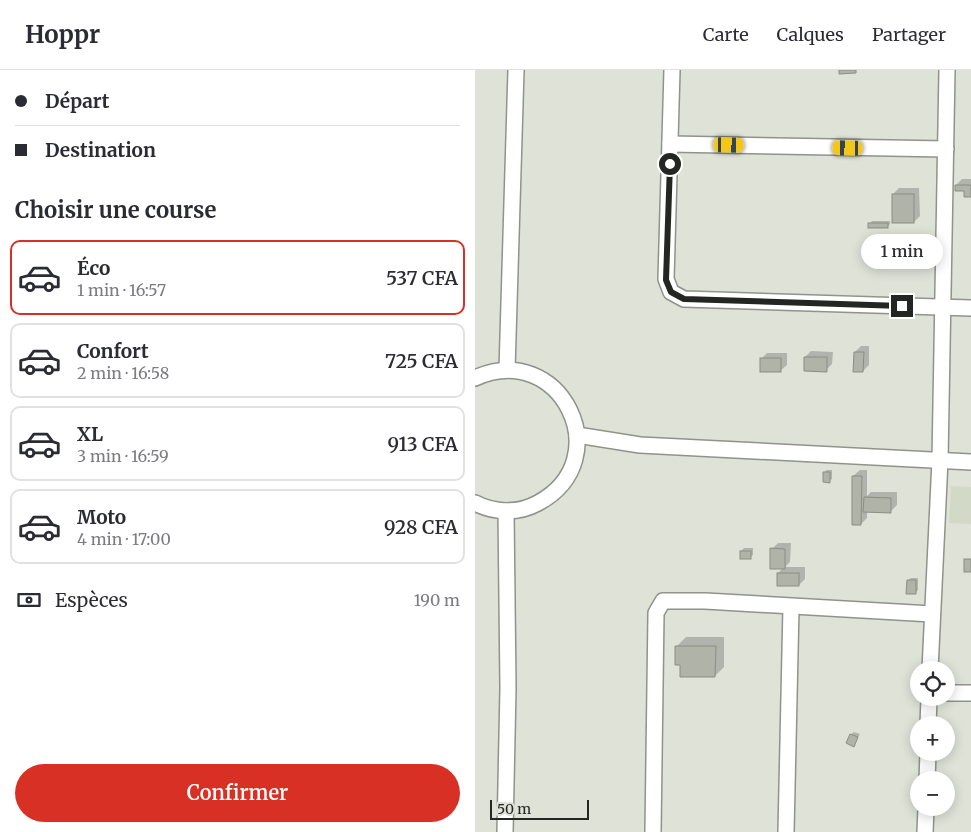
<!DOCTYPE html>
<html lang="fr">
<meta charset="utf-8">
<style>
body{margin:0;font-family:Merriweather,serif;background:#f2f2f3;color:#2b2b33;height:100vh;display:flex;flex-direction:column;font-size:19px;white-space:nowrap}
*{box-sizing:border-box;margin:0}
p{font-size:16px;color:#7c7c81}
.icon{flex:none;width:28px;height:28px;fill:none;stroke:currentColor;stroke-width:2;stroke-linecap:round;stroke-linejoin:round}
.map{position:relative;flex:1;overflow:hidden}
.sheet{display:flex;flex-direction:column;background:#fff;width:475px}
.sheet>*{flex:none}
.top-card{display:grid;align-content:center;height:110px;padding:0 15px;background:#fff}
.buttons{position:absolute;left:435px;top:591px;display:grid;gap:10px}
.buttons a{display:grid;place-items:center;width:45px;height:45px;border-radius:50%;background:#fff;box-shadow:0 2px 12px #0003;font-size:25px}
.scale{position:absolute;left:15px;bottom:12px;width:99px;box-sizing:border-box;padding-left:5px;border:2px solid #242622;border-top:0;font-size:14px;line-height:18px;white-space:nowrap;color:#242622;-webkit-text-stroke:4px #dee2d7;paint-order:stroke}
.end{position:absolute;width:22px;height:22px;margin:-11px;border:6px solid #242622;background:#fff;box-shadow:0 0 0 2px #fff}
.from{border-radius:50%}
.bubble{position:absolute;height:35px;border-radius:18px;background:#fff;box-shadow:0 2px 12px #0003;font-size:16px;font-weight:600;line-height:35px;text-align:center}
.car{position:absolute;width:15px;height:30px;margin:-15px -8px;border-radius:6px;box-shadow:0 0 4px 1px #0007;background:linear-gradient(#f5c518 24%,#345 0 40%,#f5c518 0 76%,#345 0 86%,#f5c518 0)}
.top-card b{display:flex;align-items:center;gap:18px;height:48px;font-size:19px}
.top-card b+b{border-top:1px solid #e1e1e2}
.top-card i{width:12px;height:12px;background:#2b2b33}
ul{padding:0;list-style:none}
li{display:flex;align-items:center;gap:15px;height:75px;margin:0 10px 8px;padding:0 5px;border:2px solid #e1e1e2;border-radius:10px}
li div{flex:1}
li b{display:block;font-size:19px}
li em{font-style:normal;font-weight:600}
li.selected{border-color:#d93025}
li>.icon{width:45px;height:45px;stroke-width:1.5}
h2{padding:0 15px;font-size:22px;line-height:60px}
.pay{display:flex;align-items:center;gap:12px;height:55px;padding:0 15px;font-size:19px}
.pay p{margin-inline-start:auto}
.primary-button{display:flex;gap:10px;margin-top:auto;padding:10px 15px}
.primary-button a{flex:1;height:58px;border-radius:30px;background:#d93025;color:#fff;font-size:20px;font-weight:600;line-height:58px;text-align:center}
header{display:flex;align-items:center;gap:30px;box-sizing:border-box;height:70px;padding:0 25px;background:#fff;border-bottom:1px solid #e1e1e2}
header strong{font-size:24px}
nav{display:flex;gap:28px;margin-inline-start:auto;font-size:18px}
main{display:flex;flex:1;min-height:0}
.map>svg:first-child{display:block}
</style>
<header>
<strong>Hoppr</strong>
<nav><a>Carte</a><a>Calques</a><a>Partager</a></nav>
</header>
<main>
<section class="sheet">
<div class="top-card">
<b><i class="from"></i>Départ</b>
<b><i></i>Destination</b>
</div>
<h2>Choisir une course</h2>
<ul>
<li class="selected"><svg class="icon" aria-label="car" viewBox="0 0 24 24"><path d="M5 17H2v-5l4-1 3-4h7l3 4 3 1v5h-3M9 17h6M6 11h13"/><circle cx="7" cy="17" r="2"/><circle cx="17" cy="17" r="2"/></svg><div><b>Éco</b><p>1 min · 16:57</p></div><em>537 CFA</em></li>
<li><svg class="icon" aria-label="car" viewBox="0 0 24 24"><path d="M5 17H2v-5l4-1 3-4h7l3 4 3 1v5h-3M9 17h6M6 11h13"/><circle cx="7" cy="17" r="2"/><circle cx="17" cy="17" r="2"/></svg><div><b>Confort</b><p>2 min · 16:58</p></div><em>725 CFA</em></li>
<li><svg class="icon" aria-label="car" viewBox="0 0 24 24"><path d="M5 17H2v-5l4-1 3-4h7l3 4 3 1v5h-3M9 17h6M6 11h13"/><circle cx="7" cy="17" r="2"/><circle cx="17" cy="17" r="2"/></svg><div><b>XL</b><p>3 min · 16:59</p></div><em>913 CFA</em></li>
<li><svg class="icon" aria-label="car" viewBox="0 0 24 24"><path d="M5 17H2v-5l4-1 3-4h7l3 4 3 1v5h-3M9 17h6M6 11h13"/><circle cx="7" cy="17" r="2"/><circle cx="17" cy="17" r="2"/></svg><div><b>Moto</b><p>4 min · 17:00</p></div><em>928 CFA</em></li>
</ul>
<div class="pay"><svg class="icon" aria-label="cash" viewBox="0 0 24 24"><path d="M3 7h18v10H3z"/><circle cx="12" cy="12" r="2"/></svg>Espèces<p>190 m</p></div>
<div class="primary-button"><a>Confirmer</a></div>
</section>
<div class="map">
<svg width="496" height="762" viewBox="0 0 496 762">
<rect width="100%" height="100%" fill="#dee2d7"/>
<!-- built -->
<polygon fill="#d2d9c7" points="476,416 496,417 496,454 474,453"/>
<!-- shadow -->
<g fill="#0003">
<polygon points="487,109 496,109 496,114 490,120 481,115"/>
<polygon points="424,118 444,118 445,146 439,152 418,124"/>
<polygon points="397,151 415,151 415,154 412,157 394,154"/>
<polygon points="386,276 394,276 394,295 388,301 380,282"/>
<polygon points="336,281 358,282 357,294 351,300 330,287"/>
<polygon points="292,283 312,283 312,295 305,301 286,289"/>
<polygon points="352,400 357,400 357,409 354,411 349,402"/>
<polygon points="385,400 392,400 392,426 396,422 422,422 422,435 416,441 392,441 392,448 386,454 378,406"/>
<polygon points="303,473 316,473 315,492 310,497 330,497 330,509 324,515 303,503 308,498 297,479"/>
<polygon points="269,478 278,478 278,485 275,487 266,481"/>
<polygon points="436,508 443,508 443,520 440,523 433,511"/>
<polygon points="211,567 249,567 249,597 240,606 207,594 202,576"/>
<polygon points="379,662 385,664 379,675 376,664"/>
</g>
<!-- building -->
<g fill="#b0b3a8" stroke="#8a8e83">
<polygon points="364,0 381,0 381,3 364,4"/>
<polygon points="480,115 496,115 496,127 489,127 489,121 480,121"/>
<rect x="417" y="124" width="22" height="29"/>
<rect x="393" y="153" width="20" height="5"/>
<polygon points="379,282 389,282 388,302 378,302"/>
<polygon points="329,287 352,287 352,302 329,301"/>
<rect x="285" y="288" width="21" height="14"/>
<polygon points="348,402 355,402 355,413 348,412"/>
<polygon points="377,406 387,406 386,455 377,455"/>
<polygon points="389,427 416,428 416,443 388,442"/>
<polygon points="295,478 310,479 310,499 295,499"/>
<rect x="265" y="481" width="11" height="8"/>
<rect x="489" y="489" width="7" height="13"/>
<rect x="302" y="503" width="22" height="13"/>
<polygon points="432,510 441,510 441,524 431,524"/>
<polygon points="200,576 241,576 240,607 205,607 205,595 200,595"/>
<polygon points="375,664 383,667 379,677 371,673"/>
</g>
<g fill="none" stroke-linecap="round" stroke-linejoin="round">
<defs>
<g id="minor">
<polyline points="197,0 191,209 196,222 209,229 496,238"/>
<polyline points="195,74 471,79"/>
<polyline points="32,300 41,0"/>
<path d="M0 308C85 269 145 389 63 433 43 444 19 443 0 433"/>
<polyline points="102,365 165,375 496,392"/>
<polyline points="455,600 465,390 472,0"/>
<polyline points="471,623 496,623"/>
<polyline points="453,655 454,628"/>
<polyline points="452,710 453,682"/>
<polyline points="30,762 33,618 31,441"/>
<polyline points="178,762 181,543 188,531 230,531 457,544"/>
<polyline points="311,762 316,537"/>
<polyline points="450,762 451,738"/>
</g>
</defs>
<!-- minor casing -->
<use href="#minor" stroke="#909389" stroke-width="18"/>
<!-- minor -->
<use href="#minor" stroke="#fff" stroke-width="15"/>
</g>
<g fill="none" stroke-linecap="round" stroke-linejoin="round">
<!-- route -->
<polyline stroke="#242622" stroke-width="6" points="195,94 191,210 196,222 209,229 427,236"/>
</g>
</svg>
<div class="buttons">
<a><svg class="icon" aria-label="locate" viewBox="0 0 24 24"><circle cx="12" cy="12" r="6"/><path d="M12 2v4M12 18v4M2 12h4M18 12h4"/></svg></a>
<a>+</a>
<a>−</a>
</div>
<div class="scale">50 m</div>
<i class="end from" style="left:195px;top:94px"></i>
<i class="end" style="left:427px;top:236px"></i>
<div class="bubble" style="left:386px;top:164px;width:82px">1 min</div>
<i class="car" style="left:254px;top:75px;rotate:91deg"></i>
<i class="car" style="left:373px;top:78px;rotate:271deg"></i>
</div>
</main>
